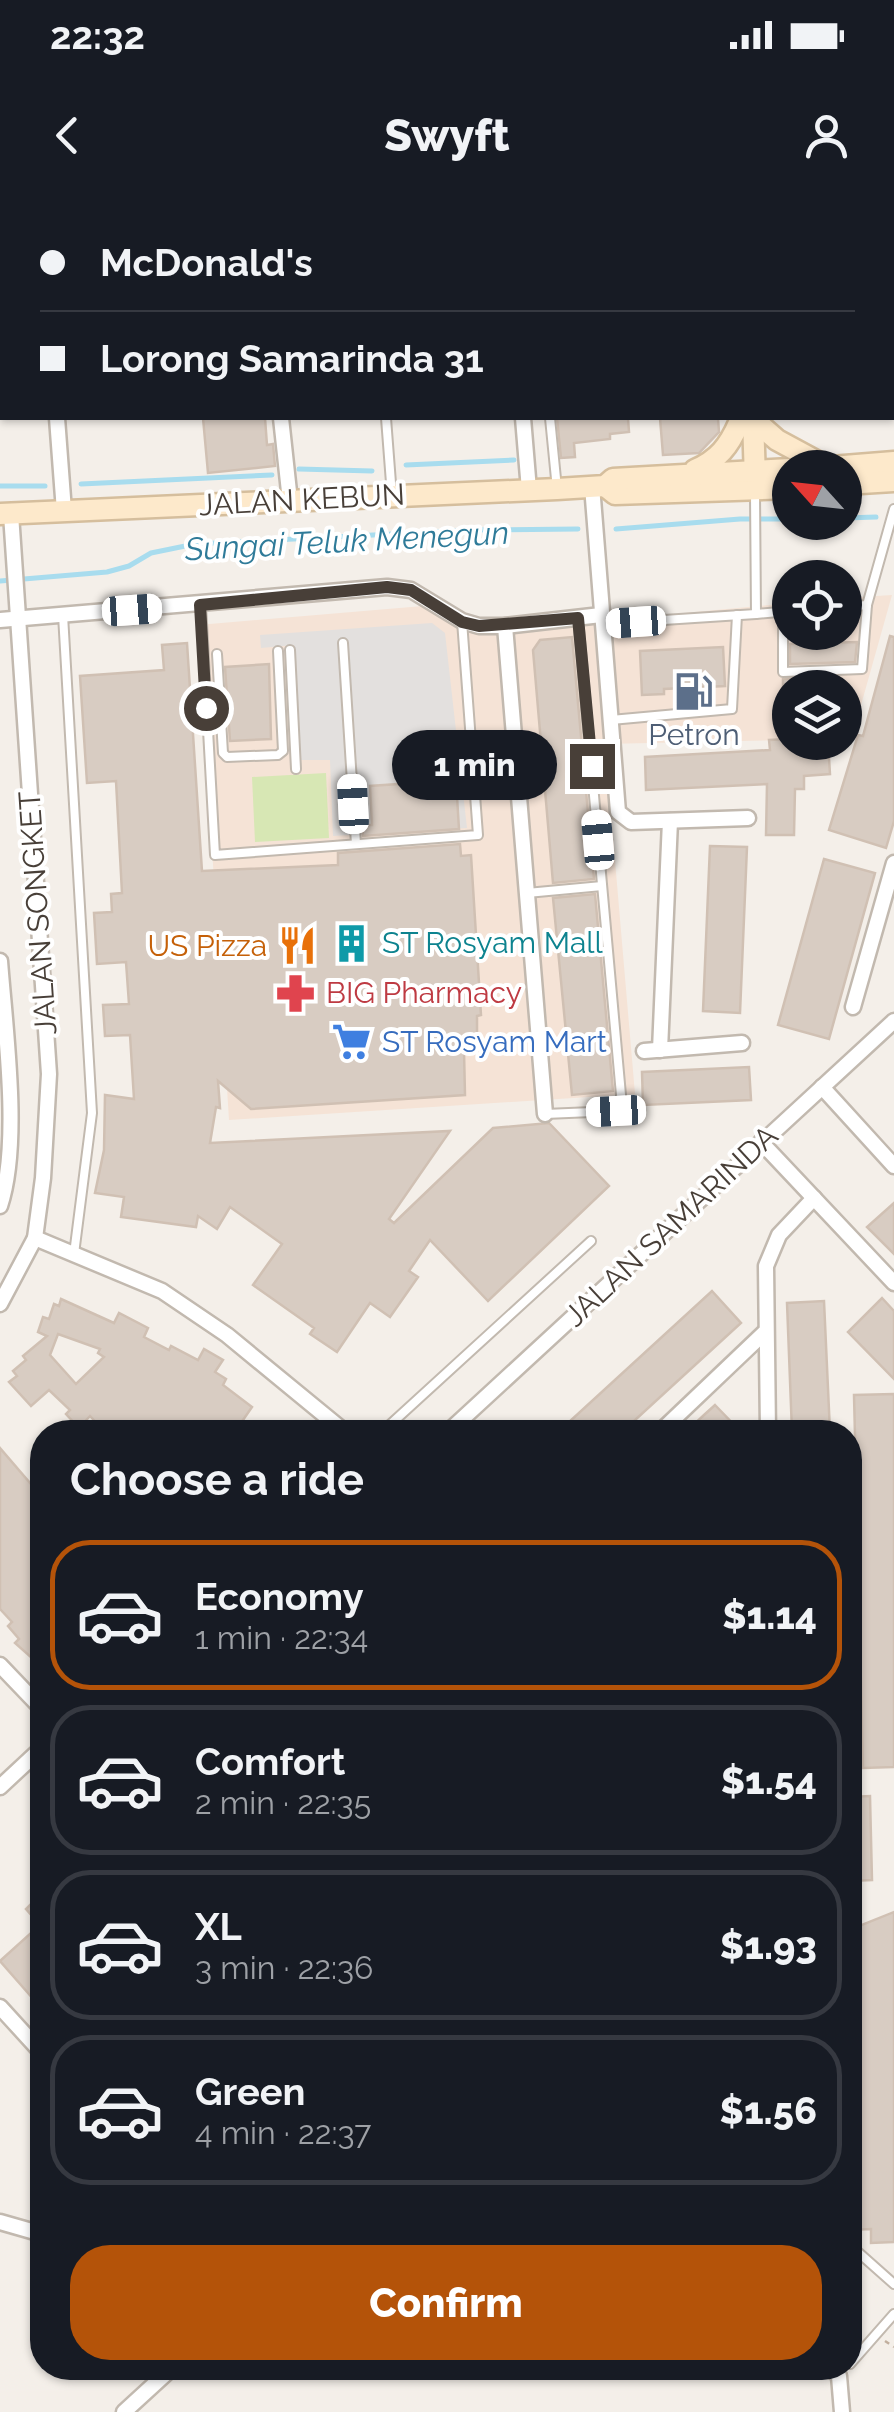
<!DOCTYPE html>
<meta charset="utf-8">
<style>
body{margin:0;font-family:Raleway,sans-serif;background:#242831;color:#f1f3f6;height:100vh;display:flex;flex-direction:column;font-size:38px;white-space:nowrap}
*{box-sizing:border-box;margin:0}
p{font-size:32px;color:#9ea1a6}
.icon{flex:none;width:55px;height:55px;fill:none;stroke:currentColor;stroke-width:2;stroke-linecap:round;stroke-linejoin:round}
.map{position:relative;flex:1;overflow:hidden}
.details{position:absolute;left:30px;top:1220px;width:832px;height:960px;display:flex;flex-direction:column;background:#171b24;border-radius:40px;box-shadow:0 2px 8px #0004}
.details>*{flex:none}
.banner{position:absolute;left:0px;top:0px;width:895px;height:220px;box-shadow:0 2px 8px #0004;display:grid;align-content:center;height:220px;padding:0 40px;background:#171b24}
.needle{width:65px;rotate:297deg}
.controls{position:absolute;left:772px;top:250px;display:grid;gap:20px}
.controls a{display:grid;place-items:center;width:90px;height:90px;border-radius:50%;background:#171b24;box-shadow:0 2px 8px #0004;font-size:50px}
.end{position:absolute;width:45px;height:45px;margin:-22px;border:12px solid #483f38;background:#fff;box-shadow:0 0 0 5px #fff}
.from{border-radius:50%}
.bubble{position:absolute;height:70px;border-radius:35px;background:#171b24;box-shadow:0 2px 8px #0004;font-size:32px;font-weight:800;line-height:70px;text-align:center}
.car{position:absolute;width:30px;height:60px;margin:-30px -15px;border-radius:12px;box-shadow:0 0 8px 2px #0007;background:linear-gradient(#fff 24%,#345 0 40%,#fff 0 76%,#345 0 86%,#fff 0)}
.banner b{display:flex;align-items:center;gap:35px;height:95px;font-size:38px}
.banner b+b{border-top:2px solid #363941}
.banner i{width:25px;height:25px;background:#f1f3f6}
ul{padding:0;list-style:none}
li{display:flex;align-items:center;gap:30px;height:150px;margin:0 20px 15px;padding:0 20px;border:5px solid #363941;border-radius:40px}
li div{flex:1}
li b{display:block;font-size:38px}
li em{font-style:normal;font-weight:800}
li.selected{border-color:#b45309}
li>.icon{width:90px;height:90px;stroke-width:1.5}
h2{padding:0 40px;font-size:45px;line-height:120px}
.action{display:flex;gap:20px;margin-top:auto;padding:20px 40px}
.action a{flex:1;height:115px;border-radius:40px;background:#b45309;color:#fff;font-size:40px;font-weight:800;line-height:115px;text-align:center}
.status{display:flex;justify-content:space-between;align-items:center;height:70px;padding:0 50px;background:#171b24;direction:ltr}
.status svg{height:28px;fill:currentColor}
header{display:flex;justify-content:space-between;align-items:center;height:130px;padding:0 40px;background:#171b24;font-size:45px;font-weight:800}
.map>svg:first-child{display:block}
</style>
<div class="status"><b>22:32</b><svg viewBox="0 0 49 12"><path d="M0 12V9h3v3zM5 12V6h3v6zM10 12V3h3v9zM15 12V0h3v12zM26 1h20v11H26zM47 4h2v5h-2z"/></svg></div>
<header><svg class="icon" aria-label="back" viewBox="0 0 24 24"><path d="M15 5l-7 7 7 7"/></svg>Swyft<svg class="icon" aria-label="person" viewBox="0 0 24 24"><circle cx="12" cy="8" r="4"/><path d="M4 21q1-7 8-7t8 7"/></svg></header>
<div class="map">
<svg width="894" height="2212" viewBox="0 0 894 2212">
<rect width="100%" height="100%" fill="#f4efe9"/>
<!-- residential -->
<rect fill="#e8e0d8" x="344" y="0" width="177" height="2"/>
<!-- commercial -->
<g fill="#f5e3d6">
<polygon points="785,0 894,0 894,205 892,2"/>
<polygon points="892,395 852,537 845,537 845,488 790,488 790,540 605,544 635,894 229,920 198,425 423,406 471,433 790,403 790,432 845,432 845,398"/>
</g>
<!-- green -->
<polygon fill="#d7e7b4" points="326,573 329,638 255,642 252,577"/>
<!-- parking -->
<polygon fill="#e3e0de" points="432,423 445,433 467,628 333,636 330,560 300,560 294,445 261,448 260,435"/>
<g fill="none" stroke-linecap="round" stroke-linejoin="round">
<!-- stream -->
<g stroke="#a8dcee" stroke-width="5">
<polyline points="406,265 514,260"/>
<polyline points="299,269 372,271"/>
<polyline points="81,284 272,275"/>
<polyline points="0,286 45,286"/>
<polyline points="845,318 876,317"/>
<polyline points="616,329 740,319 790,319"/>
<polyline points="0,381 107,372 129,366 151,353 195,344 473,330 578,329"/>
</g>
</g>
<!-- building -->
<g fill="#d8ccc2" stroke="#d0c0b3" stroke-width="2.5" fill-rule="evenodd">
<polygon points="203,218 265,218 267,245 273,244 275,266 208,273"/>
<polygon points="557,218 628,218 629,232 610,234 610,239 574,243 575,257 561,258"/>
<polygon points="660,218 718,218 719,232 699,253 663,255"/>
<polygon points="890,436 894,437 894,621 886,648 829,630 858,535 863,536"/>
<polygon points="572,437 594,679 553,683 533,450 540,440"/>
<polygon points="857,442 855,462 790,464 790,444"/>
<polygon points="187,443 202,671 338,665 338,653 460,644 461,656 471,655 481,815 477,816 477,850 464,851 465,895 251,909 218,881 220,908 216,907 210,943 450,931 389,1019 394,1023 493,928 549,923 609,986 488,1101 430,1040 409,1071 418,1077 390,1117 370,1103 337,1152 310,1134 314,1128 253,1085 282,1044 230,1007 217,1029 198,1016 196,1027 121,1017 124,997 95,993 104,950 105,895 134,899 130,835 105,836 103,805 129,804 126,762 97,764 94,713 112,712 111,694 122,693 116,581 87,583 80,476 164,470 162,445"/>
<polygon points="723,447 725,486 664,489 664,494 642,495 640,451"/>
<polygon points="269,464 271,539 230,541 225,467"/>
<polygon points="839,477 840,488 783,488 783,479"/>
<polygon points="790,539 790,542 828,542 830,574 804,576 804,589 795,589 794,635 766,635 767,584 646,590 645,557 770,550 769,540"/>
<polygon points="456,580 459,629 363,636 362,625 372,625 370,586"/>
<polygon points="710,646 747,647 740,813 703,811"/>
<polygon points="824,659 875,673 829,839 778,825"/>
<polygon points="595,694 613,891 572,895 553,698"/>
<polygon points="749,867 751,900 643,905 642,872"/>
<polygon points="894,1003 894,1054 867,1027"/>
<polygon points="712,1091 741,1123 622,1232 579,1232 569,1222"/>
<polygon points="882,1098 894,1111 894,1179 848,1132"/>
<path d="M61 1099 114 1123 119 1113 148 1128 144 1137 169 1150 171 1146 198 1160 204 1149 223 1160 215 1172 226 1179 223 1185 252 1207 243 1220 260 1232H105L90 1216 79 1228 66 1214 70 1210 49 1190 31 1206 9 1182 17 1176 13 1171 26 1160 23 1156 47 1136 38 1132 43 1117 49 1119 54 1104 59 1106ZM58 1134 100 1149 98 1153 104 1157 76 1184 50 1155Z"/>
<polygon points="824,1101 830,1232 792,1232 787,1103"/>
<polygon points="894,1194 894,1567 863,1568 854,1195"/>
<polygon points="715,1205 741,1232 686,1232 704,1215"/>
<polygon points="0,1248 42,1297 42,1467 15,1443 19,1439 8,1426 12,1422 0,1409"/>
<polygon points="870,1596 872,1680 850,1681 850,1597"/>
<polygon points="42,1693 42,1809 0,1761 40,1725 26,1709"/>
<polygon points="894,1712 894,2042 871,2043 871,2029 850,2030 850,1764 855,1764 854,1728"/>
</g>
<g fill="none" stroke-linecap="round" stroke-linejoin="round">
<defs>
<g id="lane">
<polyline points="528,0 528,2"/>
<polyline points="804,0 804,2"/>
<polyline points="892,177 894,177"/>
<polyline points="386,218 392,296"/>
<polyline points="550,218 557,289"/>
<polyline points="201,405 215,655 478,635 462,421"/>
<polyline points="845,407 867,405"/>
<polyline points="783,412 783,472 862,469 867,405 894,309"/>
<polyline points="756,414 790,411"/>
<polyline points="63,415 92,913 74,1054"/>
<polyline points="602,424 756,414 755,294"/>
<polyline points="343,443 356,644"/>
<polyline points="290,450 296,569"/>
<polyline points="217,454 223,553 227,557 278,555 283,551 278,451"/>
<polyline points="611,520 732,509 737,415"/>
<polyline points="527,693 602,686"/>
<polyline points="545,914 616,911 622,906 578,418"/>
<polyline points="382,1232 591,1041"/>
<polyline points="850,2045 894,2084"/>
<polyline points="850,2164 894,2114"/>
</g>
<g id="street">
<polyline points="257,0 257,2"/>
<polyline points="407,0 408,2"/>
<polyline points="26,2 51,0"/>
<polyline points="0,5 2,5"/>
<polyline points="0,154 2,154"/>
<polyline points="57,218 64,311"/>
<polyline points="281,218 290,301"/>
<polyline points="523,218 529,290"/>
<polyline points="592,286 618,612 631,622 748,618"/>
<polyline points="0,420 387,387 411,390 462,421 479,426 505,426 601,415"/>
<polyline points="505,426 545,914"/>
<path d="M0 761C5 829 21 943 0 1006"/>
<polyline points="853,807 894,663"/>
<polyline points="660,850 670,621"/>
<polyline points="644,851 742,843"/>
<polyline points="822,887 894,966"/>
<polyline points="761,942 894,1083"/>
<polyline points="35,1038 162,1091 227,1135 345,1232"/>
<polyline points="0,1104 35,1038 43,978 49,874 11,314"/>
<polyline points="448,1232 894,821"/>
<polyline points="660,1232 764,1133"/>
<polyline points="768,1232 766,1066 779,1035 814,998"/>
<polyline points="0,1465 42,1509"/>
<polyline points="0,1587 42,1548"/>
<polyline points="0,1807 42,1853"/>
<polyline points="0,2022 42,2034"/>
<polyline points="830,2168 839,2176 842,2212"/>
<polyline points="124,2212 172,2168"/>
</g>
<g id="secondary">
<polyline points="726,0 726,2"/>
<polyline points="744,0 744,2"/>
<polyline points="753,218 755,280"/>
<polyline points="753,219 777,240 827,267"/>
<polyline points="819,268 894,262"/>
<path d="M695 270C718 260 729 246 739 223"/>
<polyline points="845,284 894,281"/>
<polyline points="605,286 615,294 790,288"/>
<polyline points="0,314 557,289 605,286 613,279 790,269"/>
</g>
</defs>
<!-- lane casing -->
<use href="#lane" stroke="#c2b9af" stroke-width="12"/>
<!-- street casing -->
<use href="#street" stroke="#c2b9af" stroke-width="19"/>
<!-- secondary casing -->
<use href="#secondary" stroke="#d5be9d" stroke-width="25"/>
<!-- path -->
<polyline stroke="#c1af9e" stroke-width="2.5" stroke-dasharray="5 5" stroke-linecap="butt" points="885,2141 894,2147"/>
<!-- lane -->
<use href="#lane" stroke="#fff" stroke-width="8"/>
<!-- street -->
<use href="#street" stroke="#fff" stroke-width="14"/>
<!-- secondary -->
<use href="#secondary" stroke="#fde9cb" stroke-width="20"/>
</g>
<g fill="none" stroke-linecap="round" stroke-linejoin="round">
<!-- route -->
<polyline stroke="#483f38" stroke-width="12" points="206,508 200,405 387,387 411,390 462,422 479,426 578,418 592,566"/>
</g>
<!-- icons -->
<defs>
<symbol id="fuel-bare" viewBox="-9 -9 18 18"><path d="M-5.5-6h7V0h2V4h1.3V-2.5L3-4.5l.8-.8L6-3V5H2.5V1h-1V6h-7ZM-4.2-4.7v3.2H.2V-4.7Z" fill="#5c6f8a" stroke="#fff" stroke-width="2.5" paint-order="stroke"/></symbol>
<symbol id="building-bare" viewBox="-9 -9 18 18"><path d="M-4-6H4V6H1V3H-1V6H-4ZM-2.5-4.3h1.7v1.8h-1.7ZM.8-4.3h1.7v1.8H.8ZM-2.5-1h1.7V.8h-1.7ZM.8-1h1.7V.8H.8Z" fill="#0f9aa8" stroke="#fff" stroke-width="2.5" paint-order="stroke"/></symbol>
<symbol id="restaurant-bare" viewBox="-9 -9 18 18"><path d="M-5-6h1v4h1v-4h1v4h1v-4h1v5L-1.5 .5V6h-2V.5L-5-1ZM5-6V6H3V1.5H1.5Q1.5-4 5-6Z" fill="#e8710a" stroke="#fff" stroke-width="2.5" paint-order="stroke"/></symbol>
<symbol id="pharmacy-bare" viewBox="-9 -9 18 18"><path d="M-2-6h4v4h4v4h-4v4h-4v-4h-4v-4h4Z" fill="#e0444e" stroke="#fff" stroke-width="2.5" paint-order="stroke"/></symbol>
<symbol id="supermarket-bare" viewBox="-9 -9 18 18"><path d="M-6-5.5h2.5l.6 2H6L4.5 2H-2.5L-4.4-4H-6ZM-1.5 3.2a1.3 1.3 0 1 0 .1 0ZM3 3.2a1.3 1.3 0 1 0 .1 0Z" fill="#3f7fe0" stroke="#fff" stroke-width="2.5" paint-order="stroke"/></symbol>
</defs>
<g fill-rule="evenodd">
<use href="#fuel-bare" x="666" y="464" width="55" height="55"/>
<use href="#building-bare" x="324" y="716" width="55" height="55"/>
<use href="#restaurant-bare" x="270" y="718" width="55" height="55"/>
<use href="#pharmacy-bare" x="268" y="766" width="55" height="55"/>
<use href="#supermarket-bare" x="324" y="814" width="55" height="55"/>
</g>
<g text-anchor="middle" stroke-width="8" stroke-linejoin="round" paint-order="stroke">
<!-- street labels -->
<g font-size="30" fill="#483f38" stroke="#fff">
<text transform="translate(302 300) rotate(-3)" y="10">JALAN KEBUN</text>
<text transform="translate(38 713) rotate(-94)" y="10">JALAN SONGKET</text>
<text transform="translate(671 1026) rotate(-43)" y="10">JALAN SAMARINDA</text>
</g>
<!-- service labels -->
<g font-size="30" fill="#4e5e75" stroke="#fff">
<text x="694" y="545">Petron</text>
</g>
<!-- culture labels -->
<g font-size="30" fill="#0d838f" stroke="#fff" text-anchor="start">
<text x="382" y="753">ST Rosyam Mall</text>
</g>
<!-- food labels -->
<g font-size="30" fill="#c56008" stroke="#fff" text-anchor="end">
<text x="267" y="756">US Pizza</text>
</g>
<!-- health labels -->
<g font-size="30" fill="#be3a42" stroke="#fff" text-anchor="start">
<text x="326" y="803">BIG Pharmacy</text>
</g>
<!-- shop labels -->
<g font-size="30" fill="#366cbe" stroke="#fff" text-anchor="start">
<text x="382" y="852">ST Rosyam Mart</text>
</g>
<!-- water labels -->
<g font-size="32" font-style="italic" fill="#2f7b99" stroke="#fff">
<text transform="translate(347 341) rotate(-3)" y="11">Sungai Teluk Menegun</text>
</g>
</g>
</svg>
<div class="controls">
<a><svg class="needle" viewBox="-14 -14 28 28"><path d="M0-13l5 13h-10z" fill="#e53935"/><path d="M0 13l5-13h-10z" fill="#9ea1a6"/></svg></a>
<a><svg class="icon" aria-label="locate" viewBox="0 0 24 24"><circle cx="12" cy="12" r="6"/><path d="M12 2v4M12 18v4M2 12h4M18 12h4"/></svg></a>
<a><svg class="icon" aria-label="layers" viewBox="0 0 24 24"><path d="M12 4l9 5-9 5-9-5zM3 14l9 5 9-5"/></svg></a>
</div>
<i class="end from" style="left:206px;top:508px"></i>
<i class="end" style="left:592px;top:566px"></i>
<div class="bubble" style="left:392px;top:530px;width:165px">1 min</div>
<i class="car" style="left:132px;top:410px;rotate:86deg"></i>
<i class="car" style="left:636px;top:422px;rotate:266deg"></i>
<i class="car" style="left:353px;top:604px;rotate:357deg"></i>
<i class="car" style="left:598px;top:640px;rotate:355deg"></i>
<i class="car" style="left:616px;top:911px;rotate:267deg"></i>
<div class="banner">
<b><i class="from"></i>McDonald's</b>
<b><i></i>Lorong Samarinda 31</b>
</div>
<section class="details">
<h2>Choose a ride</h2>
<ul>
<li class="selected"><svg class="icon" aria-label="car" viewBox="0 0 24 24"><path d="M5 17H2v-5l4-1 3-4h7l3 4 3 1v5h-3M9 17h6M6 11h13"/><circle cx="7" cy="17" r="2"/><circle cx="17" cy="17" r="2"/></svg><div><b>Economy</b><p>1 min · 22:34</p></div><em>$1.14</em></li>
<li><svg class="icon" aria-label="car" viewBox="0 0 24 24"><path d="M5 17H2v-5l4-1 3-4h7l3 4 3 1v5h-3M9 17h6M6 11h13"/><circle cx="7" cy="17" r="2"/><circle cx="17" cy="17" r="2"/></svg><div><b>Comfort</b><p>2 min · 22:35</p></div><em>$1.54</em></li>
<li><svg class="icon" aria-label="car" viewBox="0 0 24 24"><path d="M5 17H2v-5l4-1 3-4h7l3 4 3 1v5h-3M9 17h6M6 11h13"/><circle cx="7" cy="17" r="2"/><circle cx="17" cy="17" r="2"/></svg><div><b>XL</b><p>3 min · 22:36</p></div><em>$1.93</em></li>
<li><svg class="icon" aria-label="car" viewBox="0 0 24 24"><path d="M5 17H2v-5l4-1 3-4h7l3 4 3 1v5h-3M9 17h6M6 11h13"/><circle cx="7" cy="17" r="2"/><circle cx="17" cy="17" r="2"/></svg><div><b>Green</b><p>4 min · 22:37</p></div><em>$1.56</em></li>
</ul>
<div class="action"><a>Confirm</a></div>
</section>
</div>
